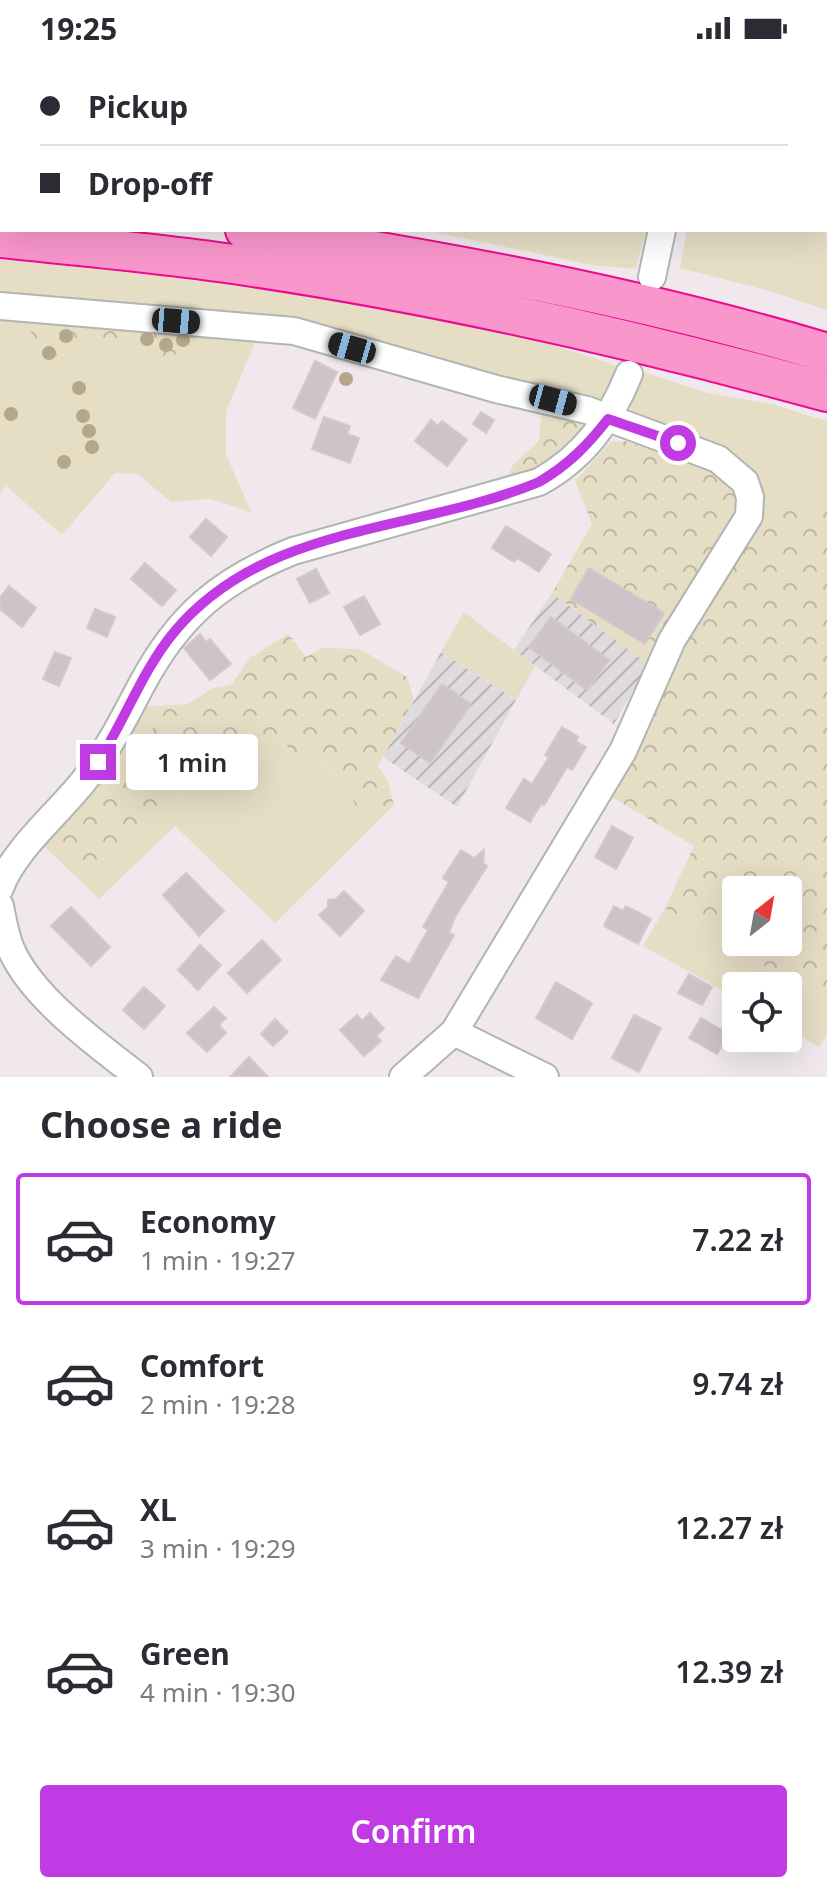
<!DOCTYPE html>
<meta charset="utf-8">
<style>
body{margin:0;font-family:"Noto Sans",sans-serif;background:#f2f2f3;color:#2b2b33;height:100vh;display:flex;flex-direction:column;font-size:30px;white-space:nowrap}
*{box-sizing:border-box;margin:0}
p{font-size:26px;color:#7c7c81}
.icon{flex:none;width:44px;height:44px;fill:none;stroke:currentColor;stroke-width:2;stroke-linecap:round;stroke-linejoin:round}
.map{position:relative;height:1021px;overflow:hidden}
.sheet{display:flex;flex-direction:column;background:#fff;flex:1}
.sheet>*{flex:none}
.top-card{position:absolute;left:0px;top:0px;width:828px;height:176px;box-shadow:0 8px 32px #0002;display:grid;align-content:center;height:176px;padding:0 40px;background:#fff}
.needle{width:52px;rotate:31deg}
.fabs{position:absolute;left:722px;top:820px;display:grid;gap:16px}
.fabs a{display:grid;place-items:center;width:80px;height:80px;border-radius:8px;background:#fff;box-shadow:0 8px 32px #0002;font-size:40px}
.end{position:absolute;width:36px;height:36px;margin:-18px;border:10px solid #c03be3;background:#fff;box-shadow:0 0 0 4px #fff}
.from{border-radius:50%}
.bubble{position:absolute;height:56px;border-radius:8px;background:#fff;box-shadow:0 8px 32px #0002;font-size:26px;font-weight:600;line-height:56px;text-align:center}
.car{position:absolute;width:24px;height:48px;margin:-24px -12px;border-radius:10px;box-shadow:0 0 6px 2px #0007;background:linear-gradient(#222 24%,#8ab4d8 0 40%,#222 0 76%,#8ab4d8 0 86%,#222 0)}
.top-card b{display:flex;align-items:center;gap:28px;height:76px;font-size:30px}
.top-card b+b{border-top:2px solid #e1e1e2}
.top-card i{width:20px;height:20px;background:#2b2b33}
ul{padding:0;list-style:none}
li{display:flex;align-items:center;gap:24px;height:132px;margin:0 16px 12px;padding:0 24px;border:4px solid transparent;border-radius:8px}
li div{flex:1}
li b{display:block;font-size:30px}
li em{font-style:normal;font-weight:600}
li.current{border-color:#c03be3}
li>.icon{width:72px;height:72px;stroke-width:1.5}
h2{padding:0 40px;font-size:36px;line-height:96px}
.button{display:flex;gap:16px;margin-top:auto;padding:16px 40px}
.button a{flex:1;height:92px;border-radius:8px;background:#c03be3;color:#fff;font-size:32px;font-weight:600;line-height:92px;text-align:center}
.status{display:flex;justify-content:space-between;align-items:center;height:56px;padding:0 40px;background:#fff;direction:ltr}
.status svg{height:22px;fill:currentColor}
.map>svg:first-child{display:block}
</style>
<div class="status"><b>19:25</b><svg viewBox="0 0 49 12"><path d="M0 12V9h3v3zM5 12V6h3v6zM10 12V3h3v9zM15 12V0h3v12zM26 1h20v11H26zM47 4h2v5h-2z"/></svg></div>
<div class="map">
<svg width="827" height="1021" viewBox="0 0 827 1021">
<defs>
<pattern id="industrial-furrows" width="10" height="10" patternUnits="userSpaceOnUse" patternTransform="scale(2)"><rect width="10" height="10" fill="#dfdadc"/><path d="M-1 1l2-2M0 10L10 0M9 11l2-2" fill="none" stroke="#b8b5b6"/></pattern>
<pattern id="forest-crowns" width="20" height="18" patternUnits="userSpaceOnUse" patternTransform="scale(2)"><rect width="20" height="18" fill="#e6ddc5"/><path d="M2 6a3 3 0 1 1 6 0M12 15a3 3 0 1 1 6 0" fill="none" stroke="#beb7a3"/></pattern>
</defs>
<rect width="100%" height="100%" fill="#f0e8ec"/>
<!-- industrial -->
<g fill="url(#industrial-furrows)">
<polygon points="552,537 648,608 614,668 514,594"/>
<polygon points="441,596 516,644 457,751 383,701"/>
</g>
<!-- grass -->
<g fill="#e6ddc5">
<polygon points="175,0 418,0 421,2 174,2"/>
<polygon points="720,0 827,0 827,254 770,235 680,212 687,174 826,174 826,2 720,2"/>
<polygon points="424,174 646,174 636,213 592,209"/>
<path d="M0 204C142 216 283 233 424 261 490 274 555 286 619 311L606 343 590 349 371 287 0 244Z"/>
<polygon points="0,259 48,264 57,318 85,280 115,283 163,300 194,278 257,282 226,355 226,398 251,456 211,443 171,446 138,418 115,417 62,479 6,430 0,437"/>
<polygon points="644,316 704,336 775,349 827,365 827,453 761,445 650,366 631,355 631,337"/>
<polygon points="464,556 535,610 516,644 441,596"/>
<polygon points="156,650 151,683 141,706 115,712 102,735 92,733 121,695 143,651"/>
<polygon points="254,676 279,682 300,704 322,705 348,732 358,754 382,761 275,867 175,770 99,843 42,788 63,765 94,811 170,747 229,682"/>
<polygon points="665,852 827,946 827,978 819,991 788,972 788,930 736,930 736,942 643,890"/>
</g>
<!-- forest -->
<g fill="url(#forest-crowns)" fill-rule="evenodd">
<path d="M48 264 194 278 189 297 163 300 115 283 85 280 57 319 23 302C24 284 30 271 48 264Z"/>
<path d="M542 353 588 366 589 370C567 397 540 413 507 425L512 410 539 385Z"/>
<path d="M625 385 718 417 737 437 761 445 827 452V946L665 852 694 790 607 738 648 608 552 537 592 468 575 425 611 386ZM736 834H788V886H736Z"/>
<polygon points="288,578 306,601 323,592 360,593 407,621 414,644 378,710 388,725 394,749 382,761 358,755 348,732 323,705 300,704 279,682 254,676 229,682 170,747 140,775 94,811 76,814 63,790 63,765 92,733 103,735 115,712 141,705 151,683 156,650 188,648 213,632 231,629 250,602"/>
</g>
<!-- building -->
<g fill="#ccc4c8" stroke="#d5c6cf" stroke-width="2">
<polygon points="315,305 337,316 315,363 293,352"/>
<polygon points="481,356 494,364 486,377 473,368"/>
<polygon points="324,361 350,370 347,378 359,382 350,407 312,393"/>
<polygon points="431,364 438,370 442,365 467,384 447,410 415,385"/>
<polygon points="206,463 227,481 211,500 190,481"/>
<polygon points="506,470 551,498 539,516 517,502 514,506 492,492"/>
<polygon points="145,507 176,534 162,550 131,523"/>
<polygon points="589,512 664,557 645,588 571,543"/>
<polygon points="316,513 329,537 310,547 297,523"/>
<polygon points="9,530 36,552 22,571 0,553 0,542"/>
<polygon points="364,540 380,568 360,579 344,551"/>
<polygon points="95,553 115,561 107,581 87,572"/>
<polygon points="551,561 609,604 587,634 529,591"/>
<polygon points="200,578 206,586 210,583 231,608 210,624 184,592"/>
<polygon points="55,596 71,602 59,630 43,623"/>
<polygon points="442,628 471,648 430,707 401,687"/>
<polygon points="562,671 578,681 576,686 586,691 572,714 567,711 544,749 541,748 530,766 506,752 524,723 532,728 549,701 545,699"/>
<polygon points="612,770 633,782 616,813 595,801"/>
<polygon points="461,794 474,802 484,794 483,807 487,810 455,861 449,876 454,879 418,942 381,924 396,900 409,908 428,874 423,871 449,826 443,822"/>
<polygon points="186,817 224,855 199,880 163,839"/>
<polygon points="344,835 364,855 340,880 319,859 328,851 328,844 336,843"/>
<polygon points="614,850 623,855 626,850 651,863 638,888 604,870"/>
<polygon points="71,851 110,891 91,910 51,870"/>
<polygon points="262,884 281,904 247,937 228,917"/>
<polygon points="200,889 221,909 198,934 178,914"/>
<polygon points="689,918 712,931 702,949 678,937"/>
<polygon points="556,926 592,947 572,983 536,962"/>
<polygon points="144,931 165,950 144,973 123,954"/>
<polygon points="214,951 226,962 219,969 226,977 207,996 187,977"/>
<polygon points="370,957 384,973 376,980 381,985 364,1000 340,974 357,959 362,965"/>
<polygon points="634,959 661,972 639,1016 612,1002"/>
<polygon points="701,962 729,978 717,998 689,982"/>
<polygon points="275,963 288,976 273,990 261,978"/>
<polygon points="249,1001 268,1021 230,1021"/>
</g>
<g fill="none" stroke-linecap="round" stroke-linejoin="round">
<defs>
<g id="minor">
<polyline points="111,0 114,2"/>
<polyline points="702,2 703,0"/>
<polyline points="652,221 662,174"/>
<polyline points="0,250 294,275 496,333 587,354 718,403 745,426 750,441 749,460 672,584 623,695 454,976"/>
<path d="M0 832C13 794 61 755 86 722 109 693 125 660 142 628 179 559 221 524 293 495L539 426C584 401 610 365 629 318"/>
<path d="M0 850C3 865 5 879 11 893 32 942 98 989 139 1021"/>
<polyline points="403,1021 454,976 545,1021"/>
</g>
<g id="highway">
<polyline points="0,131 2,131"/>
<path d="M245 174C441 204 637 240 827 297"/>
<path d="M0 182C84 191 169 198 253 211 447 240 638 284 827 336"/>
</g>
</defs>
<!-- minor casing -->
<use href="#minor" stroke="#b0b6b2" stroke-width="30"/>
<!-- highway casing -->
<use href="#highway" stroke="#ee0992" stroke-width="42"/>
<!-- path -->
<g stroke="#d8d7a9" stroke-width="4" stroke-dasharray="8 4" stroke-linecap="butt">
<polyline points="0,68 2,68"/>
<polyline points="826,131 827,131"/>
</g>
<!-- minor -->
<use href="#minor" stroke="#fff" stroke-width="26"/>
<!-- highway -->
<use href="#highway" stroke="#f996cb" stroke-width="38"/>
</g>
<!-- trees -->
<g fill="#b5a78a">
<circle cx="66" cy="280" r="7"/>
<circle cx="147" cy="283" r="7"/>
<circle cx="183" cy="284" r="7"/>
<circle cx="166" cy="289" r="7"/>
<circle cx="49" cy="297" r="7"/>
<circle cx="346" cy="323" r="7"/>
<circle cx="79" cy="332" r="7"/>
<circle cx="11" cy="358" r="7"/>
<circle cx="83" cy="360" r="7"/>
<circle cx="89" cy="375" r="7"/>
<circle cx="92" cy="391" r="7"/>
<circle cx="64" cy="406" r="7"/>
</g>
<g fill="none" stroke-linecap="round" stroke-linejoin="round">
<!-- route -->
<path stroke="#c03be3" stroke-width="10" d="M98 706C125 664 143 613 175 575 267 466 417 477 539 426 568 409 587 390 608 363L678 387"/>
</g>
</svg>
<div class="fabs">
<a><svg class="needle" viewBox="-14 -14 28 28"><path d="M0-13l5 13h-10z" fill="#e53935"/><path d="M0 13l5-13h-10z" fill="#7c7c81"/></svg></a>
<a><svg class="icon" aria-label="locate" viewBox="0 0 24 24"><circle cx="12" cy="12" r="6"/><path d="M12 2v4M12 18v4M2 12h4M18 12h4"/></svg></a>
</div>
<i class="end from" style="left:678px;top:387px"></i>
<i class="end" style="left:98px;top:706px"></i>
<div class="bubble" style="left:126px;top:678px;width:132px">1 min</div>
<i class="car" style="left:176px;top:265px;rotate:95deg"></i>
<i class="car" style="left:352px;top:292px;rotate:286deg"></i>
<i class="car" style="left:553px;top:344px;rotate:105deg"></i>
<div class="top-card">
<b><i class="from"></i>Pickup</b>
<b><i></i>Drop-off</b>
</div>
</div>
<section class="sheet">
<h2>Choose a ride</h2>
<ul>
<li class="current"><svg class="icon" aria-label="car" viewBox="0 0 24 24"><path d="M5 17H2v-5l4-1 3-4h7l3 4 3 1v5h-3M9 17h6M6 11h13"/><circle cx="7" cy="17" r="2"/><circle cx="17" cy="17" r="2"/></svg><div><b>Economy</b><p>1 min · 19:27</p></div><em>7.22 zł</em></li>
<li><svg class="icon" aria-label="car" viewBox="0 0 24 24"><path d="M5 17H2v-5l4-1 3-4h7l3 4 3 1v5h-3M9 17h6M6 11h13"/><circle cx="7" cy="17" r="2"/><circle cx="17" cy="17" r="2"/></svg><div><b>Comfort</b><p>2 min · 19:28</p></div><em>9.74 zł</em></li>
<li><svg class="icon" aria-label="car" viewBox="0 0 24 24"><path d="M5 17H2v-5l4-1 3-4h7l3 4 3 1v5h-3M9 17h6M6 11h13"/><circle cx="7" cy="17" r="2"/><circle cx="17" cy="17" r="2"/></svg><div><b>XL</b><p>3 min · 19:29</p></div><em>12.27 zł</em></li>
<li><svg class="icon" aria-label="car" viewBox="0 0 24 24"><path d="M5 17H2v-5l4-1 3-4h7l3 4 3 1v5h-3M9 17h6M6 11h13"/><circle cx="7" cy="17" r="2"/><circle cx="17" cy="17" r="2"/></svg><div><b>Green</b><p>4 min · 19:30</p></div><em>12.39 zł</em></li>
</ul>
<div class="button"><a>Confirm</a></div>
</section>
